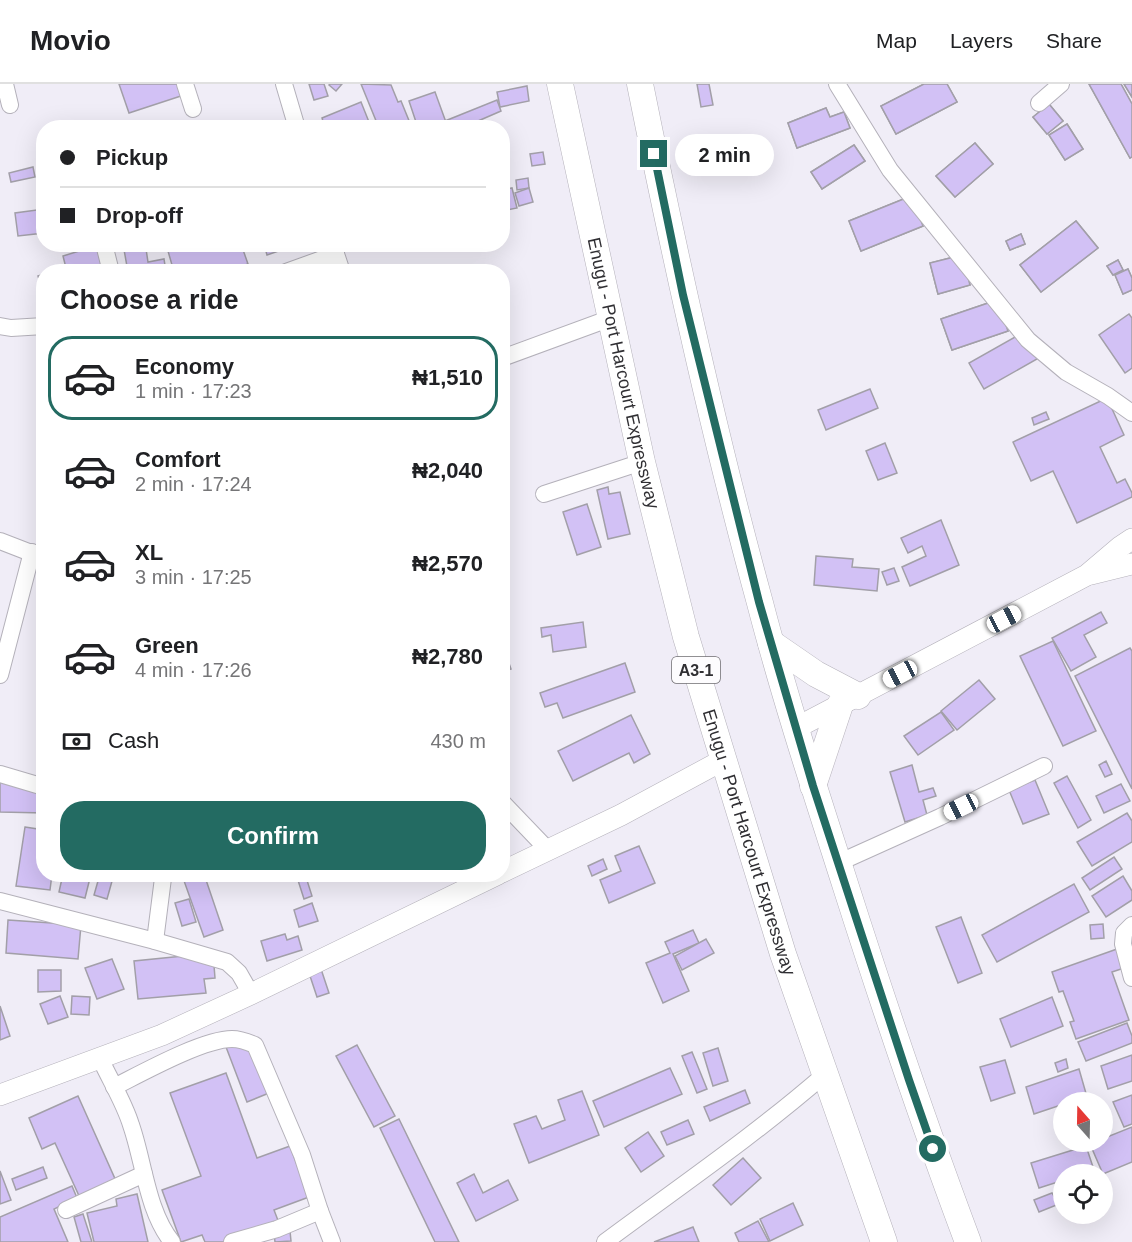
<!DOCTYPE html>
<meta charset="utf-8">
<style>
body{margin:0;font-family:Arial,sans-serif;background:#f6f6f6;color:#202124;height:100vh;display:flex;flex-direction:column;font-size:22px;white-space:nowrap}
*{box-sizing:border-box;margin:0}
p{font-size:20px;color:#757577}
.icon{flex:none;width:33px;height:33px;fill:none;stroke:currentColor;stroke-width:2;stroke-linecap:round;stroke-linejoin:round}
.map{position:relative;flex:1;overflow:hidden}
.sheet{position:absolute;left:36px;top:180px;width:474px;height:618px;display:flex;flex-direction:column;background:#fff;border-radius:24px;box-shadow:0 6px 24px #0002}
.sheet>*{flex:none}
.banner{position:absolute;left:36px;top:36px;width:474px;height:132px;border-radius:24px;box-shadow:0 6px 24px #0002;display:grid;align-content:center;height:132px;padding:0 24px;background:#fff}
.needle{width:39px;rotate:340deg}
.controls{position:absolute;left:1053px;top:1008px;display:grid;gap:12px}
.controls a{display:grid;place-items:center;width:60px;height:60px;border-radius:50%;background:#fff;box-shadow:0 6px 24px #0002;font-size:30px}
.end{position:absolute;width:27px;height:27px;margin:-14px;border:8px solid #236b62;background:#fff;box-shadow:0 0 0 3px #fff}
.from{border-radius:50%}
.bubble{position:absolute;height:42px;border-radius:21px;background:#fff;box-shadow:0 6px 24px #0002;font-size:20px;font-weight:700;line-height:42px;text-align:center}
.car{position:absolute;width:18px;height:36px;margin:-18px -9px;border-radius:8px;box-shadow:0 0 4px 2px #0007;background:linear-gradient(#fff 24%,#345 0 40%,#fff 0 76%,#345 0 86%,#fff 0)}
.banner b{display:flex;align-items:center;gap:21px;height:57px;font-size:22px}
.banner b+b{border-top:2px solid #e0e0e0}
.banner i{width:15px;height:15px;background:#202124}
ul{padding:0;list-style:none}
li{display:flex;align-items:center;gap:18px;height:84px;margin:0 12px 9px;padding:0 12px;border:3px solid transparent;border-radius:24px}
li div{flex:1}
li b{display:block;font-size:22px}
li em{font-style:normal;font-weight:700}
li.selected{border-color:#236b62}
li>.icon{width:54px;height:54px;stroke-width:1.5}
h2{padding:0 24px;font-size:27px;line-height:72px}
.pay{display:flex;align-items:center;gap:15px;height:66px;padding:0 24px;font-size:22px}
.pay p{margin-inline-start:auto}
.button{display:flex;gap:12px;margin-top:auto;padding:12px 24px}
.button a{flex:1;height:69px;border-radius:24px;background:#236b62;color:#fff;font-size:24px;font-weight:700;line-height:69px;text-align:center}
header{display:flex;align-items:center;gap:36px;box-sizing:border-box;height:84px;padding:0 30px;background:#fff;border-bottom:2px solid #e0e0e0}
header strong{font-size:28px}
nav{display:flex;gap:33px;margin-inline-start:auto;font-size:21px}
.map>svg:first-child{display:block}
</style>
<header>
<strong>Movio</strong>
<nav><a>Map</a><a>Layers</a><a>Share</a></nav>
</header>
<div class="map">
<svg width="1132" height="1158" viewBox="0 0 1132 1158">
<rect width="100%" height="100%" fill="#f0edf7"/>
<!-- building -->
<g fill="#d2c1f5" stroke="#a29fa8" stroke-width="1.5">
<polygon points="119,0 184,0 187,10 129,29"/>
<polygon points="309,0 324,0 328,12 314,16"/>
<polygon points="330,0 342,0 336,7 329,1"/>
<polygon points="361,0 391,1 398,18 401,17 412,44 379,44"/>
<polygon points="697,0 709,0 713,21 701,23"/>
<polygon points="924,0 947,0 957,18 896,50 881,22"/>
<polygon points="924,0 947,0 957,18 896,50 881,22"/>
<polygon points="1089,0 1121,0 1132,20 1132,73 1130,74"/>
<polygon points="1089,0 1121,0 1132,20 1132,73 1130,74"/>
<polygon points="1124,0 1132,0 1132,13"/>
<polygon points="1124,0 1132,0 1132,13"/>
<polygon points="527,2 529,17 500,23 497,8"/>
<polygon points="435,8 447,41 439,44 418,44 409,17"/>
<polygon points="497,16 501,27 462,44 442,44 440,39"/>
<polygon points="361,18 371,43 325,44 322,34"/>
<polygon points="1049,20 1063,37 1047,50 1033,33"/>
<polygon points="1049,20 1063,37 1047,50 1033,33"/>
<polygon points="826,24 830,33 844,28 850,44 797,64 788,39"/>
<polygon points="826,24 830,33 844,28 850,44 797,64 788,39"/>
<polygon points="1067,40 1083,65 1065,76 1049,51"/>
<polygon points="1067,40 1083,65 1065,76 1049,51"/>
<polygon points="726,53 732,68 723,72 716,57"/>
<polygon points="975,59 993,80 955,113 936,92"/>
<polygon points="975,59 993,80 955,113 936,92"/>
<polygon points="854,61 865,77 822,105 811,88"/>
<polygon points="854,61 865,77 822,105 811,88"/>
<polygon points="543,68 545,80 532,82 530,70"/>
<polygon points="33,83 35,93 11,98 9,89"/>
<polygon points="528,94 529,104 517,106 516,96"/>
<polygon points="512,104 517,124 502,127 502,106"/>
<polygon points="529,104 533,118 519,122 515,109"/>
<polygon points="911,112 923,142 861,167 849,137"/>
<polygon points="911,112 923,142 861,167 849,137"/>
<polygon points="44,125 44,149 18,152 15,129"/>
<polygon points="1076,137 1098,164 1041,208 1020,181"/>
<polygon points="1076,137 1098,164 1041,208 1020,181"/>
<polygon points="1021,150 1025,160 1010,166 1006,157"/>
<polygon points="1021,150 1025,160 1010,166 1006,157"/>
<polygon points="102,160 112,188 67,188 63,172"/>
<polygon points="123,160 137,160 138,167 146,165 148,178 164,175 166,188 128,188"/>
<polygon points="139,160 162,160 141,167"/>
<polygon points="166,160 241,160 248,180 224,188 174,188"/>
<polygon points="264,160 295,160 296,161 267,171"/>
<polygon points="962,171 970,201 938,210 930,179"/>
<polygon points="962,171 970,201 938,210 930,179"/>
<polygon points="1118,176 1123,186 1113,191 1107,182"/>
<polygon points="1118,176 1123,186 1113,191 1107,182"/>
<polygon points="1128,185 1132,194 1132,206 1123,210 1115,191"/>
<polygon points="1128,185 1132,194 1132,206 1123,210 1115,191"/>
<polygon points="44,190 44,212 38,192"/>
<polygon points="997,216 1008,247 952,266 941,235"/>
<polygon points="997,216 1008,247 952,266 941,235"/>
<polygon points="1129,230 1132,234 1132,284 1125,289 1099,251"/>
<polygon points="1022,249 1037,275 984,305 969,279"/>
<polygon points="870,305 878,324 826,346 818,326"/>
<polygon points="1107,314 1124,351 1100,363 1117,399 1125,395 1132,409 1132,413 1077,439 1053,387 1031,397 1013,358"/>
<polygon points="1046,328 1049,335 1034,341 1032,334"/>
<polygon points="885,359 897,389 878,396 866,367"/>
<polygon points="608,403 609,410 620,408 630,450 608,455 597,406"/>
<polygon points="587,420 601,463 577,471 563,428"/>
<polygon points="941,436 959,481 910,502 902,483 926,472 922,462 908,469 901,454"/>
<polygon points="816,472 853,475 852,483 879,485 877,507 814,501"/>
<polygon points="894,484 899,497 887,501 882,488"/>
<polygon points="1101,528 1107,539 1084,551 1096,573 1071,587 1052,554"/>
<polygon points="583,538 586,563 553,568 551,551 542,553 541,544"/>
<polygon points="1053,557 1096,647 1063,662 1020,572"/>
<polygon points="1130,564 1132,567 1132,705 1075,592"/>
<polygon points="506,571 511,585 502,588 502,572"/>
<polygon points="625,579 635,608 563,634 557,619 545,623 540,609"/>
<polygon points="979,596 995,615 957,646 941,627"/>
<polygon points="941,628 954,646 918,671 904,652"/>
<polygon points="631,631 650,670 634,679 629,669 573,697 558,667"/>
<polygon points="1106,677 1112,690 1105,693 1099,681"/>
<polygon points="912,681 919,708 933,704 936,712 923,716 927,731 905,738 890,688"/>
<polygon points="1067,692 1091,736 1078,744 1054,699"/>
<polygon points="0,696 44,697 44,729 0,728"/>
<polygon points="1035,696 1049,730 1023,740 1009,706"/>
<polygon points="1121,700 1130,717 1104,729 1096,712"/>
<polygon points="1127,729 1132,737 1132,758 1092,782 1077,758"/>
<polygon points="25,743 44,746 44,790 52,790 50,806 16,802"/>
<polygon points="639,762 655,799 609,819 600,796 621,787 615,772"/>
<polygon points="1114,773 1122,785 1090,806 1082,794"/>
<polygon points="603,775 607,785 592,792 588,782"/>
<polygon points="63,790 91,790 85,814 59,808"/>
<polygon points="100,790 114,790 107,815 94,811"/>
<polygon points="192,790 204,790 223,846 204,853 183,794"/>
<polygon points="296,790 305,790 312,812 304,815"/>
<polygon points="1123,792 1132,807 1132,816 1106,833 1092,812"/>
<polygon points="1074,800 1089,828 997,878 982,851"/>
<polygon points="189,815 196,838 182,842 175,819"/>
<polygon points="312,819 318,837 299,843 294,826"/>
<polygon points="961,833 982,889 958,899 936,843"/>
<polygon points="8,836 81,841 78,875 6,869"/>
<polygon points="1103,840 1104,854 1091,855 1090,841"/>
<polygon points="693,846 699,859 673,870 689,907 663,919 646,879 670,869 665,858"/>
<polygon points="285,850 287,856 298,852 302,866 267,877 261,857"/>
<polygon points="706,855 714,869 682,886 675,872"/>
<polygon points="1117,865 1124,884 1112,888 1129,936 1076,955 1070,938 1074,937 1063,907 1059,908 1052,888"/>
<polygon points="213,869 215,894 204,895 206,909 138,915 134,877"/>
<polygon points="112,875 124,905 97,915 85,884"/>
<polygon points="321,885 329,909 317,913 309,889"/>
<polygon points="38,886 61,886 61,907 38,908"/>
<polygon points="60,912 68,933 48,940 40,920"/>
<polygon points="72,912 90,913 89,931 71,930"/>
<polygon points="1052,913 1063,942 1011,963 1000,935"/>
<polygon points="0,922 10,952 0,956"/>
<polygon points="1127,939 1132,952 1132,959 1086,977 1078,958"/>
<polygon points="248,955 269,1009 247,1018 226,963"/>
<polygon points="357,961 395,1032 374,1043 336,972"/>
<polygon points="718,964 728,997 713,1002 703,969"/>
<polygon points="692,968 707,1005 697,1009 682,972"/>
<polygon points="1132,971 1132,997 1108,1005 1101,982"/>
<polygon points="1066,975 1068,984 1058,988 1055,979"/>
<polygon points="1005,976 1015,1009 991,1017 980,983"/>
<polygon points="670,984 682,1010 604,1043 593,1017"/>
<polygon points="1079,985 1087,1013 1064,1018 1064,1020 1034,1030 1026,1003"/>
<polygon points="226,989 257,1074 290,1062 309,1113 274,1126 279,1139 226,1158 205,1158 202,1151 181,1158 162,1106 201,1092 170,1009"/>
<polygon points="745,1006 750,1019 710,1037 704,1023"/>
<polygon points="582,1007 599,1051 529,1079 514,1040 536,1032 542,1045 565,1036 558,1016"/>
<polygon points="1132,1011 1132,1040 1124,1043 1113,1018"/>
<polygon points="78,1012 116,1097 80,1114 55,1059 42,1065 29,1034"/>
<polygon points="399,1035 459,1158 435,1158 380,1044"/>
<polygon points="688,1036 694,1050 667,1061 661,1048"/>
<polygon points="1132,1043 1132,1078 1103,1090 1090,1060 1102,1058 1102,1055"/>
<polygon points="648,1048 664,1072 641,1088 625,1064"/>
<polygon points="1086,1062 1094,1086 1080,1090 1064,1090 1064,1096 1039,1104 1031,1079"/>
<polygon points="743,1074 761,1094 731,1121 713,1101"/>
<polygon points="43,1083 47,1094 16,1106 12,1095"/>
<polygon points="0,1087 11,1116 0,1120"/>
<polygon points="474,1090 483,1109 508,1096 518,1116 476,1137 457,1099"/>
<polygon points="72,1102 77,1114 54,1125 68,1158 0,1158 0,1133"/>
<polygon points="1064,1108 1064,1118 1039,1128 1034,1116 1052,1109 1054,1112"/>
<polygon points="137,1110 148,1158 94,1158 87,1129 117,1122 116,1115"/>
<polygon points="793,1119 803,1141 770,1157 760,1135"/>
<polygon points="83,1130 92,1158 81,1158 74,1133"/>
<polygon points="758,1137 769,1158 739,1158 735,1149"/>
<polygon points="693,1143 699,1158 654,1158"/>
<polygon points="290,1147 291,1157 275,1158 274,1149"/>
</g>
<g fill="none" stroke-linecap="round" stroke-linejoin="round">
<defs>
<g id="minor">
<polyline points="5,0 10,21"/>
<polyline points="185,0 193,25"/>
<polyline points="284,0 297,44"/>
<polyline points="837,0 890,86 1028,256 1066,288 1108,312 1132,329"/>
<polyline points="1039,19 1061,0"/>
<polyline points="104,160 111,188"/>
<polyline points="333,161 342,188"/>
<polyline points="286,188 336,170"/>
<polyline points="0,242 11,244 44,242"/>
<polyline points="502,274 611,234"/>
<polyline points="544,410 642,378"/>
<polyline points="0,457 44,474"/>
<polyline points="0,591 32,468"/>
<polyline points="0,690 44,703"/>
<polyline points="502,718 548,766"/>
<polyline points="838,779 940,733 1044,682"/>
<polyline points="0,817 155,857 227,878 239,889 251,910"/>
<polyline points="1132,841 1124,849 1123,860 1132,894"/>
<polyline points="155,857 163,794"/>
<path d="M100 974C110 996 124 1018 131 1041 144 1078 147 1127 172 1158"/>
<path d="M114 1003C142 989 203 955 232 955 241 955 248 958 255 961L302 1071 320 1127 277 1145 232 1158"/>
<polyline points="66,1126 144,1090"/>
<polyline points="320,1127 332,1158"/>
<path d="M605 1158C679 1103 755 1051 824 991"/>
</g>
<g id="major">
<polyline points="1091,490 1132,480"/>
<polyline points="796,644 1087,491 1120,463 1132,455"/>
<polyline points="502,788 621,731 723,676"/>
<polyline points="0,1011 162,951 251,910 498,790"/>
</g>
<g id="highway">
<path id="s1" d="M560 0 642 378 686 553 783 870 884 1158"/>
<path d="M640 0C675 174 713 348 760 519 785 615 816 709 846 803 884 922 924 1041 968 1158"/>
<polyline points="771,559 816,590 858,612"/>
<polyline points="813,702 840,621"/>
</g>
</defs>
<!-- minor casing -->
<use href="#minor" stroke="#b4b1ba" stroke-width="18"/>
<!-- major casing -->
<use href="#major" stroke="#b4b1ba" stroke-width="22"/>
<!-- highway casing -->
<use href="#highway" stroke="#b4b1ba" stroke-width="27"/>
<!-- minor -->
<use href="#minor" stroke="#fff" stroke-width="16"/>
<!-- major -->
<use href="#major" stroke="#fff" stroke-width="21"/>
<!-- highway -->
<use href="#highway" stroke="#fff" stroke-width="26"/>
</g>
<g fill="none" stroke-linecap="round" stroke-linejoin="round">
<!-- route -->
<polyline stroke="#236b62" stroke-width="8" points="654,70 683,211 759,518 813,702 909,996 933,1065"/>
</g>
<g text-anchor="middle" stroke-width="4.5" stroke-linejoin="round" paint-order="stroke">
<!-- shield labels -->
<rect fill="#fdfcfe" stroke="#6e6c70" stroke-width="1.5" x="672" y="573" width="48" height="26" rx="4.5"/>
<g font-size="16" font-weight="bold" fill="#302f33">
<text x="696" y="592">A3-1</text>
</g>
<!-- street labels -->
<g font-size="18" fill="#302f33" stroke="#fdfcfe">
<text dy="6" stroke="none"><textPath href="#s1" startOffset="296">Enugu - Port Harcourt Expressway</textPath></text>
<text dy="6" stroke="none"><textPath href="#s1" startOffset="782">Enugu - Port Harcourt Expressway</textPath></text>
</g>
</g>
</svg>
<div class="controls">
<a><svg class="needle" viewBox="-14 -14 28 28"><path d="M0-13l5 13h-10z" fill="#e53935"/><path d="M0 13l5-13h-10z" fill="#757577"/></svg></a>
<a><svg class="icon" aria-label="locate" viewBox="0 0 24 24"><circle cx="12" cy="12" r="6"/><path d="M12 2v4M12 18v4M2 12h4M18 12h4"/></svg></a>
</div>
<i class="end from" style="left:933px;top:1065px"></i>
<i class="end" style="left:654px;top:70px"></i>
<div class="bubble" style="left:675px;top:50px;width:99px">2 min</div>
<i class="car" style="left:1004px;top:535px;rotate:62deg"></i>
<i class="car" style="left:900px;top:590px;rotate:242deg"></i>
<i class="car" style="left:961px;top:723px;rotate:244deg"></i>
<div class="banner">
<b><i class="from"></i>Pickup</b>
<b><i></i>Drop-off</b>
</div>
<section class="sheet">
<h2>Choose a ride</h2>
<ul>
<li class="selected"><svg class="icon" aria-label="car" viewBox="0 0 24 24"><path d="M5 17H2v-5l4-1 3-4h7l3 4 3 1v5h-3M9 17h6M6 11h13"/><circle cx="7" cy="17" r="2"/><circle cx="17" cy="17" r="2"/></svg><div><b>Economy</b><p>1 min · 17:23</p></div><em>₦1,510</em></li>
<li><svg class="icon" aria-label="car" viewBox="0 0 24 24"><path d="M5 17H2v-5l4-1 3-4h7l3 4 3 1v5h-3M9 17h6M6 11h13"/><circle cx="7" cy="17" r="2"/><circle cx="17" cy="17" r="2"/></svg><div><b>Comfort</b><p>2 min · 17:24</p></div><em>₦2,040</em></li>
<li><svg class="icon" aria-label="car" viewBox="0 0 24 24"><path d="M5 17H2v-5l4-1 3-4h7l3 4 3 1v5h-3M9 17h6M6 11h13"/><circle cx="7" cy="17" r="2"/><circle cx="17" cy="17" r="2"/></svg><div><b>XL</b><p>3 min · 17:25</p></div><em>₦2,570</em></li>
<li><svg class="icon" aria-label="car" viewBox="0 0 24 24"><path d="M5 17H2v-5l4-1 3-4h7l3 4 3 1v5h-3M9 17h6M6 11h13"/><circle cx="7" cy="17" r="2"/><circle cx="17" cy="17" r="2"/></svg><div><b>Green</b><p>4 min · 17:26</p></div><em>₦2,780</em></li>
</ul>
<div class="pay"><svg class="icon" aria-label="cash" viewBox="0 0 24 24"><path d="M3 7h18v10H3z"/><circle cx="12" cy="12" r="2"/></svg>Cash<p>430 m</p></div>
<div class="button"><a>Confirm</a></div>
</section>
</div>
